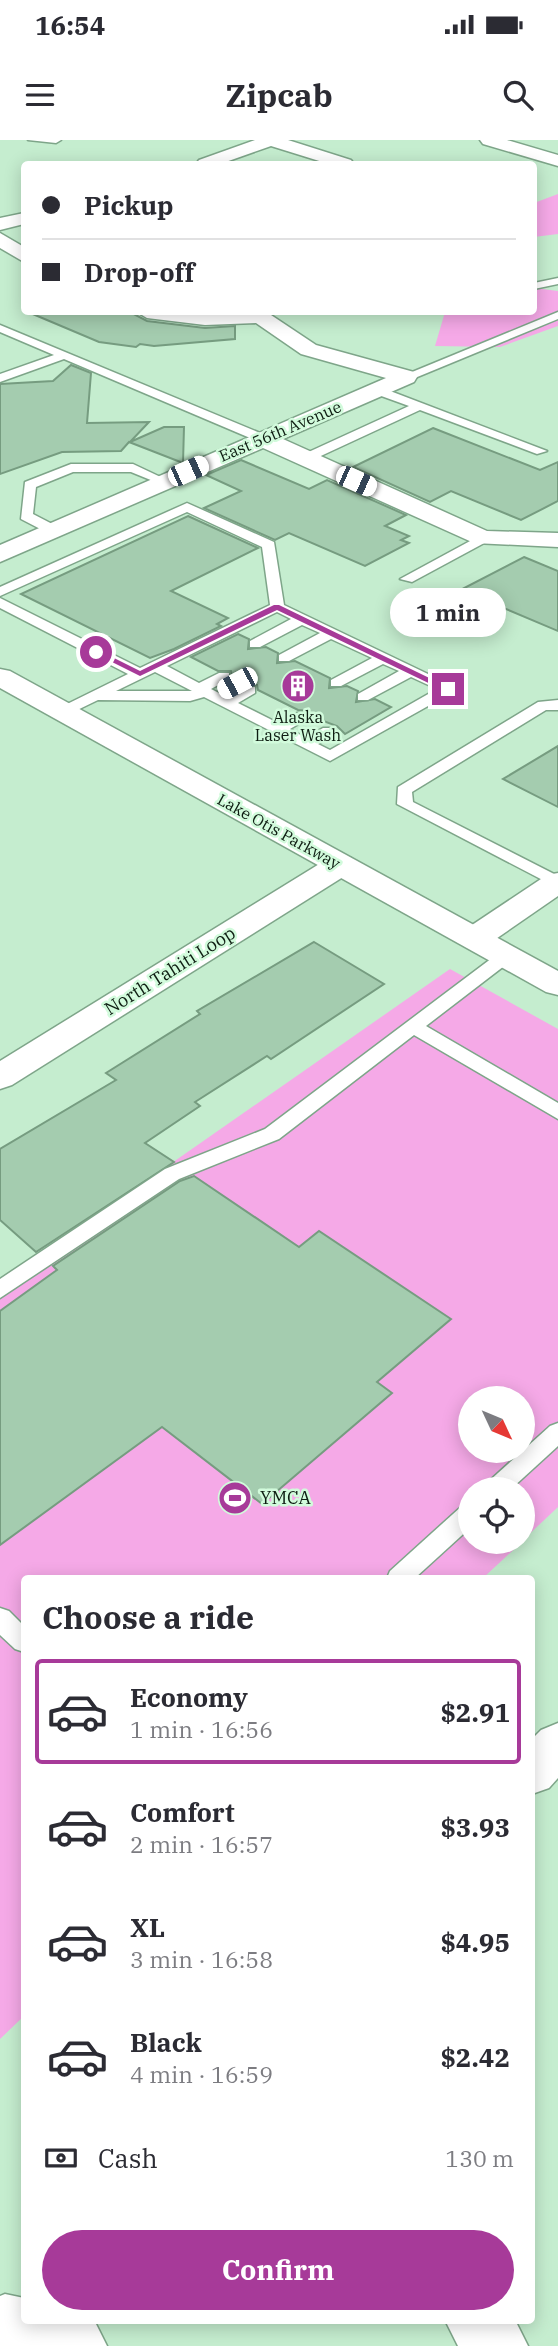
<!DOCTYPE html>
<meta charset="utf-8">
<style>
body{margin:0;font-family:"IBM Plex Serif",serif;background:#f2f2f3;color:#2b2b33;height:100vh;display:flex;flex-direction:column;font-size:26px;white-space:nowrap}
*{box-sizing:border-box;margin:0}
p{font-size:23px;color:#7c7c81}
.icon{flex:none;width:38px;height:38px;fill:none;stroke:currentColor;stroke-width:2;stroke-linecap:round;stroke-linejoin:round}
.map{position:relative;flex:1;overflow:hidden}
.details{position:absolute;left:21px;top:1435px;width:514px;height:749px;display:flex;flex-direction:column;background:#fff;border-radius:7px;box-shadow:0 4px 18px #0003}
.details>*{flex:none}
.top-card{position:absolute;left:21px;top:21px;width:516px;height:154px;border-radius:7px;box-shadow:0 4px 18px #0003;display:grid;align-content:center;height:154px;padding:0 21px;background:#fff}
.needle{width:46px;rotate:134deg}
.buttons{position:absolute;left:458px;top:1246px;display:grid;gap:14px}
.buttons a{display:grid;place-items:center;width:77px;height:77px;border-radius:50%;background:#fff;box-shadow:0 4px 18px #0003;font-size:35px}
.end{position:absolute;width:32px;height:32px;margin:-16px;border:9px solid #a73a99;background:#fff;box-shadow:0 0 0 4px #fff}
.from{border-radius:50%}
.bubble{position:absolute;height:49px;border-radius:24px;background:#fff;box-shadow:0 4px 18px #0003;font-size:23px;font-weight:700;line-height:49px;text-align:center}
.car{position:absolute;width:21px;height:42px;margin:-21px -10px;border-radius:9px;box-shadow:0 0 5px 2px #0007;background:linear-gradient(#fff 24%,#345 0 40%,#fff 0 76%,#345 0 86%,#fff 0)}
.top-card b{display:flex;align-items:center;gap:24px;height:66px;font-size:26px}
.top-card b+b{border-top:2px solid #e1e1e2}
.top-card i{width:18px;height:18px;background:#2b2b33}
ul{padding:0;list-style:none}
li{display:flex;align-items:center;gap:21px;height:105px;margin:0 14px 10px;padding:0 7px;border:4px solid transparent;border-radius:7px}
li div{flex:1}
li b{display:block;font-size:26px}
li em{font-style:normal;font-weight:700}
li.on{border-color:#a73a99}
li>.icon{width:63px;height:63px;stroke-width:1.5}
h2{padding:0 21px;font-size:32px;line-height:84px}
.pay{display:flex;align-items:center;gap:18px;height:77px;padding:0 21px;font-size:26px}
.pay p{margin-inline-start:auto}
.button{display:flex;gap:14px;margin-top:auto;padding:14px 21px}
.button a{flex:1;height:80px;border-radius:42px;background:#a73a99;color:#fff;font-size:28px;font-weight:700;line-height:80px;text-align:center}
.status{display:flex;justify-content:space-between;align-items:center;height:49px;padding:0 35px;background:#fff;direction:ltr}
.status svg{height:19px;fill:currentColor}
header{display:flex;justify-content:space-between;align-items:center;height:91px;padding:0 21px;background:#fff;font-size:32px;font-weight:700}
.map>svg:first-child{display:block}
</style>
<div class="status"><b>16:54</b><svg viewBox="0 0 49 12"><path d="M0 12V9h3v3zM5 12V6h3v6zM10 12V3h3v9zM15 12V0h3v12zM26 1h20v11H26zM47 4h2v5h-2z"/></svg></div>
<header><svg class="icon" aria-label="menu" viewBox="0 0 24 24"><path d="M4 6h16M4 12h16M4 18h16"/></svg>Zipcab<svg class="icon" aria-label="search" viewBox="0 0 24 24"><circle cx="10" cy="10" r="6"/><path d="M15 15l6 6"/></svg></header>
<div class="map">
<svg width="558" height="2206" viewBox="0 0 558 2206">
<rect width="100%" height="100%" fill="#c5edcf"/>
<!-- green -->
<g fill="#f5a9e7" fill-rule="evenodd">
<polygon points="558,54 558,94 534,97 534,63"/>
<polygon points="534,148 558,151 558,186 500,207 435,206 445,172 534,172"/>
<path d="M450 829 558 889V1367L523 1400V1349H471V1402H522L483 1438H24V1876L0 1899V1143ZM471 1258H523V1311H471Z"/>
</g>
<!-- building -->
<g fill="#a4ccaf" stroke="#769c80" stroke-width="2">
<polygon points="28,172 130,172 147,181 205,188 235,186 235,199 154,206 140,204 136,207 99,202"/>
<polygon points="71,225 91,233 87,283 149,282 130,302 164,287 184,287 183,323 129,302 121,311 62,312 0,334 0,244 53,241"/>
<polygon points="433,288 540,330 558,322 558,361 521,380 451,351 430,362 353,327"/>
<polygon points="241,320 309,349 327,340 406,375 385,386 409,396 401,400 409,403 365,426 289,393 275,400 204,368 241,351 206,335"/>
<polygon points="188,376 258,408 171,451 228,478 217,484 221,486 174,509 150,518 21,454"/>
<polygon points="524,417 558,431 558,491 499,466 481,476 443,459"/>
<polygon points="238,494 249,499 248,509 266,507 278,513 277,523 295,521 330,538 329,548 347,546 358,551 356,562 375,559 391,567 345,594 337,586 310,576 309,571 298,570 258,550 257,545 245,544 232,538 231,531 218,531 191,517"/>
<polygon points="558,606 558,667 503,639"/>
<polygon points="314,802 384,844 271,919 267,916 195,962 200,966 145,1003 174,1022 36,1112 0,1080 0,1009 116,940 106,933 200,874 197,871"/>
<polygon points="194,1036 299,1107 319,1091 451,1179 377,1242 392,1253 262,1364 162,1287 0,1405 0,1171 57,1130 53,1126 180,1041"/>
</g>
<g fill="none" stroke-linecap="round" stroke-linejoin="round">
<defs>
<g id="service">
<polygon points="28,0 61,0 56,3"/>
<polygon points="558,138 558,144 534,149 534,143"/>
<polygon points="558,172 558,179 410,240 400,237"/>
<polygon points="0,185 265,295 267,298 257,301 64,219 0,242 0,234 54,215 0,192"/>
<polygon points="377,246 547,311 537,314 420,270 310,321 302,321 302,315 409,266 373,253 371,250"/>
<polygon points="71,324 133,324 169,341 163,345 131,332 73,332 36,347 33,374 58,387 58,393 48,393 21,379 25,342"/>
<path d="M187 363 274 402 284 465 453 546V552L330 621 204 557 190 561 98 560 67 575H57V569L128 534 0 468V458L140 528 270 465 262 407 187 372 0 456V447ZM277 472 291 479 250 501V507H260L302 485 320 493 279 515V521H289L331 499 372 518 331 540V546H341L383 524 399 531 358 554V560H368L411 537 437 549 330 610 318 604 335 594V588H323L306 598 290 589 307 579V573H297L278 583 238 563 255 553V547H245L227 557 211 549 229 539V533H219L199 543 167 526ZM155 532 192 551H116Z"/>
<polygon points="483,394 488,395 488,401 412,442 400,439"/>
<polygon points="558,560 558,570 546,570 412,652 413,662 558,736 558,748 397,664 398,647 538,562"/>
<polygon points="506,810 515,816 512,820 426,886 558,963 558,979 414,895 279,999 179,1039 0,1158 0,1139 165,1029 265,989 500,812"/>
<polygon points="558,1283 558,1306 511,1349 484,1349 488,1342 550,1286"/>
<polygon points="471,1362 471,1387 415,1438 387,1438 390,1431 463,1365"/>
<polygon points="0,1468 9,1471 24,1486 24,1512 15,1509 0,1495"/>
</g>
<g id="minor">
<polygon points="255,0 288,0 351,20 354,24 329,24 271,6 220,24 196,24 199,20"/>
<polygon points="480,0 507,0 558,15 558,26 483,4"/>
<polygon points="24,73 24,84 0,90 0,78"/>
<polygon points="0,93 24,107 24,122 0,108"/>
<polygon points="137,172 271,172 271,175 316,205 414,232 417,237 414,242 283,299 487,391 558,393 558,407 474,403 263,308 0,422 0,405 386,238 301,214 256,183 205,185 147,178"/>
<polygon points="340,716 351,718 356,725 351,732 12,945 0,949 0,921 329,718"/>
<polygon points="558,1583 558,1638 549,1648 532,1654 532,1599 541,1590"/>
<polygon points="5,2154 24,2158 24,2180 94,2180 107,2206 0,2206 0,2156"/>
<polygon points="445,2180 515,2180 528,2206 458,2206"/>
</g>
<polygon id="tertiary" points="558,733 558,756 487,805 475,808 463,805 459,798 463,791 547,735"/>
<polygon id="secondary" points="0,529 10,531 558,831 558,855 546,852 0,548"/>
</defs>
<!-- service casing -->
<use href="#service" stroke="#7ea589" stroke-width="3"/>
<!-- minor casing -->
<use href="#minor" stroke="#7ea589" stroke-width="3"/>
<!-- tertiary casing -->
<use href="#tertiary" stroke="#7ea589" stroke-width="3"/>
<!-- secondary casing -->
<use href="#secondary" stroke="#7ea589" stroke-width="3"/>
<!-- service -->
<use href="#service" fill="#fff" fill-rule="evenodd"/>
<!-- minor -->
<use href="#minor" fill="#fff" fill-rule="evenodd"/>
<!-- tertiary -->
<use href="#tertiary" fill="#fff" fill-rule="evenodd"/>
<!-- secondary -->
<use href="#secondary" fill="#fff" fill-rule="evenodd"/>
</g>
<!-- route -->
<polygon fill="#a73a99" points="274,465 279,465 452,549 445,551 277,470 140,536 92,512 98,510 140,531"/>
<!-- icons -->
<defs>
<symbol id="building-disc" viewBox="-11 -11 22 22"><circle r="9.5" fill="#a73a99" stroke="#d2fbdc"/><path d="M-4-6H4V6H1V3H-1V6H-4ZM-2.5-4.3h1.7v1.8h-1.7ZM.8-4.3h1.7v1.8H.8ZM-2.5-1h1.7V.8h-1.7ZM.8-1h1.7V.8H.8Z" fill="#fff"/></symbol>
<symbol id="stadium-disc" viewBox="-11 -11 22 22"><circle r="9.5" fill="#a73a99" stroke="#d2fbdc"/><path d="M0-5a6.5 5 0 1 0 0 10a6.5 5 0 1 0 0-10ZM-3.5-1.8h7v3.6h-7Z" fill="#fff"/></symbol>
</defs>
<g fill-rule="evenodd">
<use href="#building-disc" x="279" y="527" width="38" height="38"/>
<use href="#stadium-disc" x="216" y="1339" width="38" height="38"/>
</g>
<g text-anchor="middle" stroke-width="5" stroke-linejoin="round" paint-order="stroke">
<!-- far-street labels -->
<g font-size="16" fill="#0e1d12" stroke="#d2fbdc">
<text transform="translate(280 291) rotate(-23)" y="6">East 56th Avenue</text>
<text transform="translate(279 691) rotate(29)" y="6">Lake Otis Parkway</text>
</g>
<!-- far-poi labels -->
<g font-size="16" fill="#0e1d12" stroke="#d2fbdc">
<text x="298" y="583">Alaska<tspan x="298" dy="18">Laser Wash</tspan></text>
</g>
<!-- street labels -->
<g font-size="18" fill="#0e1d12" stroke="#d2fbdc">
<text transform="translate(170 831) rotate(-32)" y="6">North Tahiti Loop</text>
</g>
<!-- poi labels -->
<g font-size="18" fill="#0e1d12" stroke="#d2fbdc" text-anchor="start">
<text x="260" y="1364">YMCA</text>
</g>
</g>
</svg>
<div class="buttons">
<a><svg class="needle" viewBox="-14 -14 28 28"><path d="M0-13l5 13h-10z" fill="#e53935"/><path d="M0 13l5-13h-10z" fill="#7c7c81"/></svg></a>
<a><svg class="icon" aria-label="locate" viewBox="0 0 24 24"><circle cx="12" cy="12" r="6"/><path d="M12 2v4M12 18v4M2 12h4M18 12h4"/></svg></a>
</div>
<i class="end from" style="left:96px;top:512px"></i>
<i class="end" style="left:448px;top:549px"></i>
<div class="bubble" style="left:390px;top:448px;width:116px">1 min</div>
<i class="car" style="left:188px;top:331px;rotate:66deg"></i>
<i class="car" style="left:356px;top:341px;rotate:114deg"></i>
<i class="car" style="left:237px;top:543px;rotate:242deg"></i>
<div class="top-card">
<b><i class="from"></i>Pickup</b>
<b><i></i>Drop-off</b>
</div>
<section class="details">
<h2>Choose a ride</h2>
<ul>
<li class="on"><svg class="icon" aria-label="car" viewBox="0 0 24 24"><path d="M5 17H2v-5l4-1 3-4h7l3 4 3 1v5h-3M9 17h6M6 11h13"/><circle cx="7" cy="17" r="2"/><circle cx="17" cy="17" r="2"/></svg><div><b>Economy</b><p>1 min · 16:56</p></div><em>$2.91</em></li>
<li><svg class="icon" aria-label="car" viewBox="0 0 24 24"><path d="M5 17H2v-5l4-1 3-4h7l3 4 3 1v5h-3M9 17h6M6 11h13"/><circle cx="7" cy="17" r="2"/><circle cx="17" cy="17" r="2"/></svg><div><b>Comfort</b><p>2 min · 16:57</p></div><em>$3.93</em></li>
<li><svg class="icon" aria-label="car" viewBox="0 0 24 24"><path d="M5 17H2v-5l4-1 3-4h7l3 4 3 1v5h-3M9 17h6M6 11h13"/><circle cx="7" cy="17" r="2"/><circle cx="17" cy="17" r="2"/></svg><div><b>XL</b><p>3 min · 16:58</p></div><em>$4.95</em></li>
<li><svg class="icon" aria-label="car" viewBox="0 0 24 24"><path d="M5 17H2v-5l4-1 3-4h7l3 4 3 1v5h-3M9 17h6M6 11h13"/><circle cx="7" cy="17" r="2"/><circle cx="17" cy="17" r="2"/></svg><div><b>Black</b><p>4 min · 16:59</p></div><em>$2.42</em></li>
</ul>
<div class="pay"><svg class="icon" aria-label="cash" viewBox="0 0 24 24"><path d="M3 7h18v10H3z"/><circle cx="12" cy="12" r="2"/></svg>Cash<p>130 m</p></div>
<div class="button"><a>Confirm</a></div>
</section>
</div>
